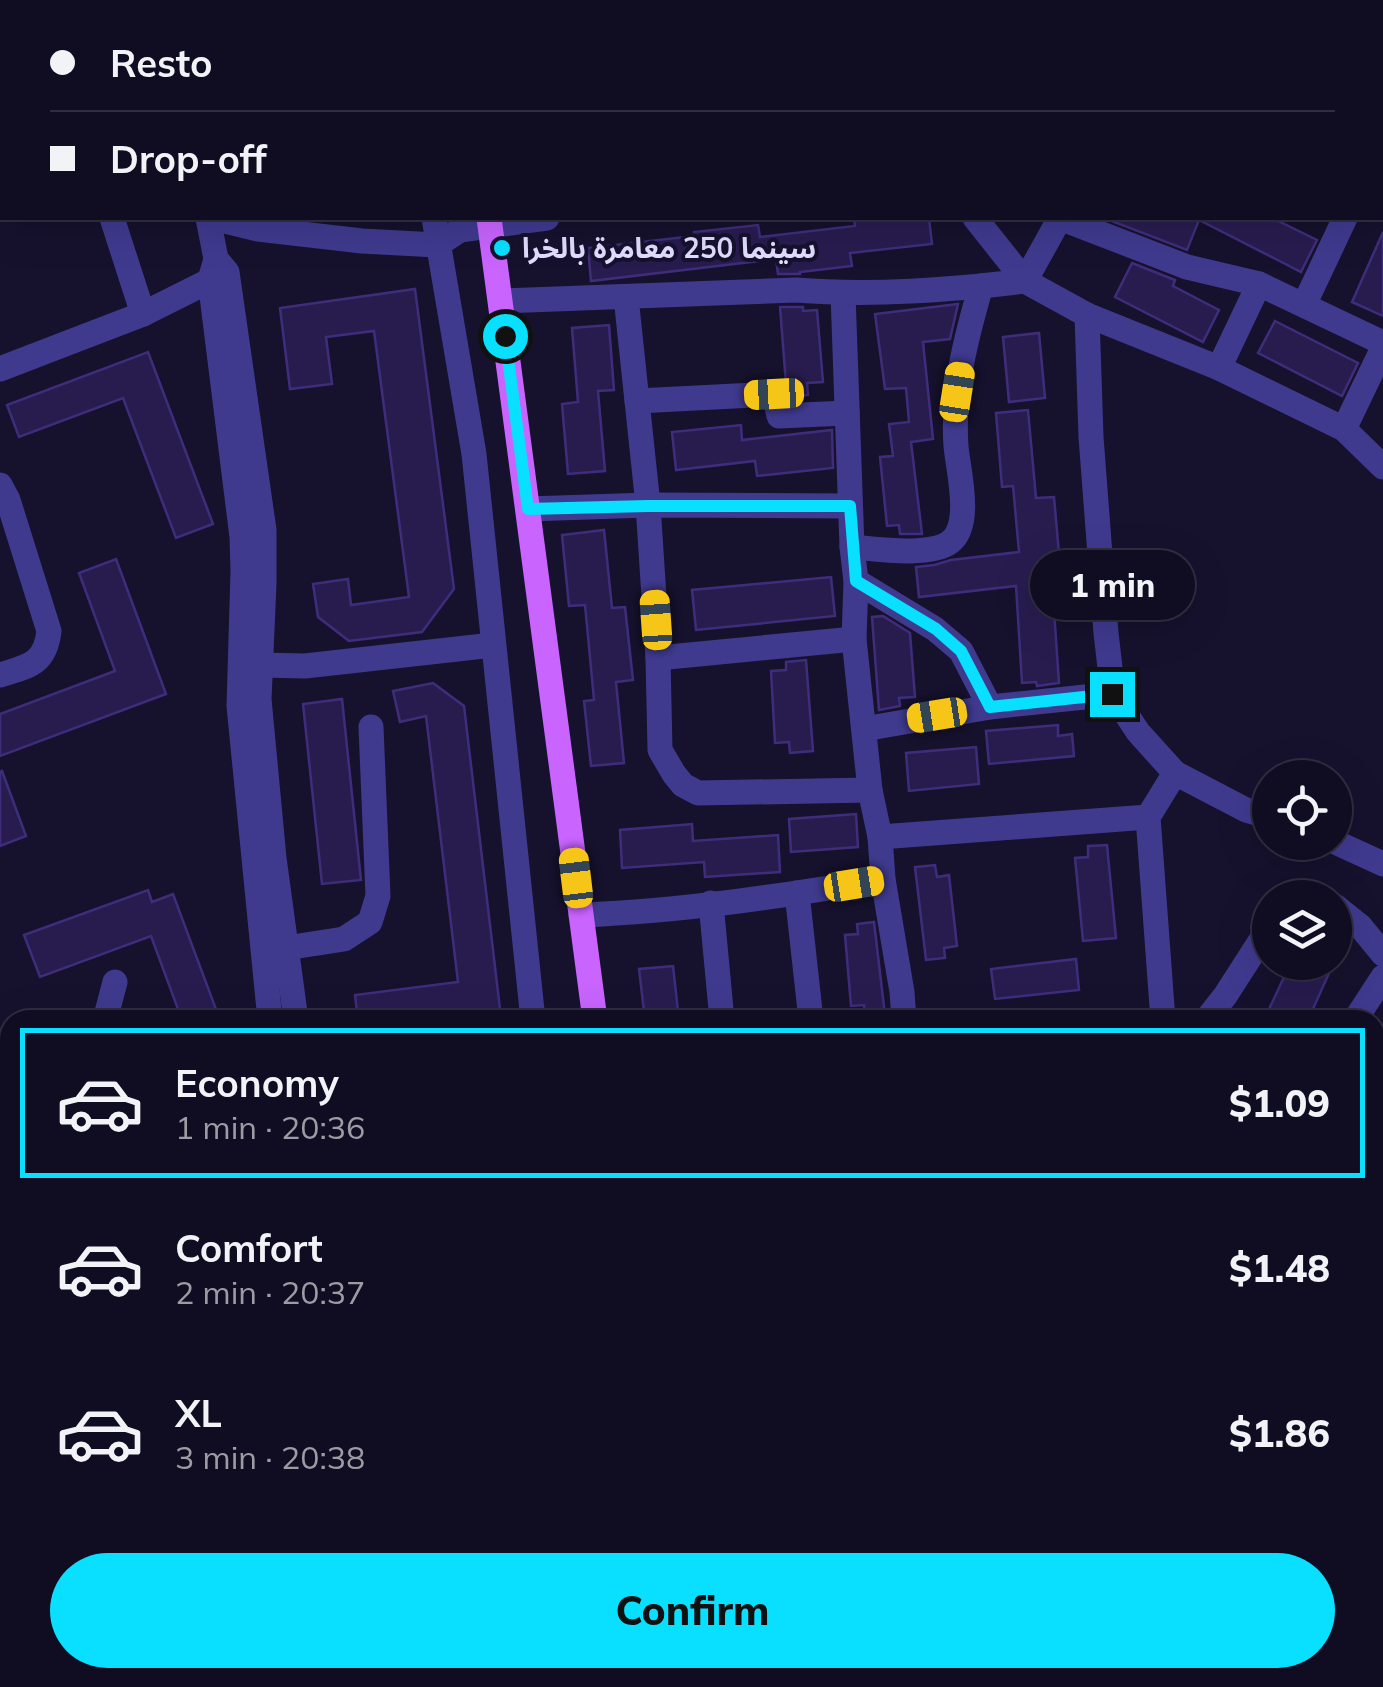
<!DOCTYPE html>
<meta charset="utf-8">
<style>
body{margin:0;font-family:Mulish,"Noto Sans Arabic",sans-serif;background:#1e1b2f;color:#f1f3f6;height:100vh;display:flex;flex-direction:column;font-size:38px;white-space:nowrap}
*{box-sizing:border-box;margin:0}
p{font-size:32px;color:#9c9ca5}
.icon{flex:none;width:55px;height:55px;fill:none;stroke:currentColor;stroke-width:2;stroke-linecap:round;stroke-linejoin:round}
.map{position:relative;flex:1;overflow:hidden}
.side{position:absolute;left:0px;top:1010px;width:1385px;height:678px;display:flex;flex-direction:column;background:#100d22;border-radius:30px 30px 0 0;box-shadow:0 10px 40px #0002,0 0 0 2px #302d40}
.side>*{flex:none}
.hud{position:absolute;left:0px;top:0px;width:1385px;height:220px;box-shadow:0 10px 40px #0002,0 0 0 2px #302d40;display:grid;align-content:center;height:220px;padding:0 50px;background:#100d22}
.tools{position:absolute;left:1252px;top:760px;display:grid;gap:20px}
.tools a{display:grid;place-items:center;width:100px;height:100px;border-radius:50%;background:#100d22;box-shadow:0 10px 40px #0002,0 0 0 2px #302d40;font-size:50px}
.end{position:absolute;width:45px;height:45px;margin:-22px;border:12px solid #09e0ff;background:#111;box-shadow:0 0 0 5px #111}
.from{border-radius:50%}
.bubble{position:absolute;height:70px;border-radius:35px;background:#100d22;box-shadow:0 10px 40px #0002,0 0 0 2px #302d40;font-size:32px;font-weight:800;line-height:70px;text-align:center}
.car{position:absolute;width:30px;height:60px;margin:-30px -15px;border-radius:12px;box-shadow:0 0 8px 2px #0007;background:linear-gradient(#f5c518 24%,#345 0 40%,#f5c518 0 76%,#345 0 86%,#f5c518 0)}
.hud b{display:flex;align-items:center;gap:35px;height:95px;font-size:38px}
.hud b+b{border-top:2px solid #302d40}
.hud i{width:25px;height:25px;background:#f1f3f6}
ul{padding:18px 0 0;list-style:none}
li{display:flex;align-items:center;gap:30px;height:150px;margin:0 20px 15px;padding:0 30px;border:5px solid transparent;border-radius:0px}
li div{flex:1}
li b{display:block;font-size:38px}
li em{font-style:normal;font-weight:800}
li.active{border-color:#09e0ff}
li>.icon{width:90px;height:90px;stroke-width:1.5}
.button{display:flex;gap:20px;margin-top:auto;padding:20px 50px}
.button a{flex:1;height:115px;border-radius:60px;background:#09e0ff;color:#111;font-size:40px;font-weight:800;line-height:115px;text-align:center}
.map>svg:first-child{display:block}
</style>
<div class="map">
<svg width="1383" height="1687" viewBox="0 0 1383 1687">
<rect width="100%" height="100%" fill="#16112d"/>
<!-- building -->
<g fill="#281c4f" stroke="#3f2d7c" stroke-width="2.5">
<polygon points="854,218 929,218 932,244 850,253 852,266 800,272 800,274 778,274 776,259 591,281 588,248 694,236 694,232 758,225 760,237 855,226"/>
<polygon points="1104,218 1272,218 1317,240 1301,272 1199,220 1187,250"/>
<polygon points="1383,232 1383,316 1352,302"/>
<polygon points="1132,263 1175,280 1173,286 1219,310 1203,342 1115,297"/>
<polygon points="415,289 454,589 422,632 349,641 318,617 313,584 348,579 351,605 409,597 374,331 326,337 332,384 290,389 280,308"/>
<polygon points="958,304 950,339 923,342 933,439 911,442 922,534 900,534 899,525 887,526 880,457 893,456 889,424 909,422 906,388 885,389 875,314"/>
<polygon points="780,307 803,307 803,311 817,310 823,382 807,383 808,395 791,397 786,384"/>
<polygon points="1275,321 1358,363 1342,396 1258,353"/>
<polygon points="609,325 614,390 598,391 605,471 568,474 562,404 578,402 572,328"/>
<polygon points="1039,333 1045,398 1009,402 1003,337"/>
<polygon points="148,352 213,524 176,538 123,398 19,437 7,405"/>
<polygon points="1028,410 1036,498 1054,497 1060,565 1051,566 1059,683 1037,686 1036,682 1022,683 1016,586 919,597 916,567 934,565 951,560 1019,552 1013,486 1002,487 996,413"/>
<polygon points="741,425 742,440 832,430 833,468 757,476 755,461 676,470 672,432"/>
<polygon points="604,530 612,608 625,607 633,680 616,682 624,763 591,766 584,701 594,700 585,605 569,606 562,535"/>
<polygon points="116,559 166,694 0,756 0,714 115,671 79,573"/>
<polygon points="831,577 835,616 696,630 692,590"/>
<polygon points="883,616 910,633 915,697 899,698 900,706 879,710 872,617"/>
<polygon points="806,660 813,751 790,753 789,742 775,743 771,671 786,670 786,662"/>
<polygon points="433,683 464,706 500,1009 412,1020 358,1020 355,995 458,982 426,716 400,722 393,691"/>
<polygon points="342,699 361,880 322,884 303,704"/>
<polygon points="1058,725 1058,736 1072,734 1074,756 989,764 986,731"/>
<polygon points="976,747 979,784 909,791 906,753"/>
<polygon points="2,771 26,836 0,846 0,772"/>
<polygon points="856,814 858,847 791,852 789,819"/>
<polygon points="692,824 693,841 778,835 780,872 705,877 704,862 622,868 620,830"/>
<polygon points="1107,845 1116,938 1083,941 1075,858 1088,857 1088,846"/>
<polygon points="935,865 937,877 949,875 957,946 944,948 945,958 926,960 915,867"/>
<polygon points="148,890 152,902 173,894 220,1020 182,1020 151,936 40,977 24,935"/>
<polygon points="874,922 885,1015 865,1017 864,1005 851,1006 845,935 858,934 857,924"/>
<polygon points="1076,959 1079,990 995,999 991,969"/>
<polygon points="1291,962 1334,962 1308,1020 1264,1020"/>
<polygon points="673,966 679,1020 645,1020 639,969"/>
</g>
<g fill="none" stroke-linecap="round" stroke-linejoin="round">
<!-- minor -->
<g stroke="#3f3a8e" stroke-width="25">
<polyline points="92,0 92,2"/>
<polyline points="402,0 402,2"/>
<polyline points="790,0 790,2"/>
<polyline points="923,0 924,2"/>
<polyline points="1008,0 1008,2"/>
<polyline points="1166,2 1167,0"/>
<polyline points="1277,2 1278,0"/>
<polyline points="0,68 2,70"/>
<polyline points="0,94 2,96"/>
<polyline points="1382,104 1383,104"/>
<polyline points="1382,141 1383,140"/>
<polyline points="1382,202 1383,202"/>
<polyline points="112,218 143,314"/>
<polyline points="208,218 216,259 227,272 264,530 264,584 259,699 274,858 296,1020"/>
<polyline points="213,218 258,229 362,241 437,245 460,230 547,218"/>
<polyline points="434,218 474,454 533,1020"/>
<polyline points="975,218 1025,281 1087,315 1219,368 1344,429 1383,467"/>
<polyline points="1060,218 1187,267 1259,284 1383,343"/>
<polyline points="216,259 210,280 242,537 243,571 239,706 270,1020"/>
<polyline points="843,294 852,547 856,581 854,639 870,790 880,837 883,879 902,992 904,1020"/>
<polyline points="626,297 648,505 658,658 660,750 674,774 683,785 698,793 870,790"/>
<path d="M501 301 796 290C872 296 949 290 1025 281L1060 218"/>
<polyline points="1304,305 1345,218"/>
<polyline points="1087,315 1091,437 1106,633 1113,694 1138,732 1175,773 1246,810 1270,817"/>
<polyline points="1219,368 1259,284"/>
<polyline points="0,369 143,314 223,274"/>
<polyline points="637,401 774,394 779,416 847,413"/>
<polyline points="1344,429 1383,348"/>
<path d="M0 485 8 500 49 631C45 665 28 666 0 675"/>
<polyline points="528,509 648,505 850,506"/>
<path d="M852 547C877 549 930 557 950 542 973 525 958 470 956 446 952 391 966 338 981 286"/>
<polyline points="856,581 935,629 961,651 990,707"/>
<polyline points="658,658 854,639"/>
<polyline points="259,665 305,666 493,645"/>
<polyline points="864,729 990,707 1113,694"/>
<polyline points="880,837 1148,817"/>
<polyline points="1335,842 1383,864"/>
<polyline points="797,893 811,1020"/>
<path d="M1290 898C1299 890 1310 893 1320 898"/>
<polyline points="711,903 722,1020"/>
<polyline points="1335,906 1360,926 1383,954"/>
<path d="M581 915C682 911 784 896 883 879"/>
<polyline points="286,948 344,939 370,922 378,896 371,727"/>
<polyline points="105,1020 115,982"/>
<polyline points="1163,1020 1148,817 1175,773"/>
<polyline points="1206,1020 1225,996 1270,926"/>
<polyline points="1355,1020 1383,977"/>
<polyline points="0,1088 10,1084"/>
<polyline points="1375,1128 1383,1131"/>
<polyline points="0,1207 10,1204"/>
<polyline points="1375,1211 1383,1193"/>
<polyline points="1375,1258 1383,1262"/>
<polyline points="1375,1395 1383,1374"/>
<polyline points="1375,1477 1383,1476"/>
<polyline points="1375,1499 1383,1498"/>
<polyline points="0,1676 10,1674"/>
<polyline points="275,1678 276,1687"/>
<polyline points="530,1678 531,1687"/>
<polyline points="1165,1678 1167,1687"/>
</g>
<!-- major -->
<g stroke="#c964ff" stroke-width="25">
<polyline points="461,0 461,2"/>
<polyline points="489,218 595,1020"/>
<polyline points="682,1678 683,1687"/>
</g>
</g>
<g fill="none" stroke-linecap="round" stroke-linejoin="round">
<!-- route -->
<polyline stroke="#09e0ff" stroke-width="12" points="505,336 528,509 648,506 850,506 856,581 936,629 961,651 990,707 1112,694"/>
</g>
<!-- markers -->
<circle fill="#09e0ff" stroke="#16112d" stroke-width="4" cx="502" cy="248" r="10"/>
<g text-anchor="middle" stroke-width="8" stroke-linejoin="round" paint-order="stroke">
<!-- poi labels -->
<g font-size="28" font-weight="bold" fill="#e2ddff" stroke="#16112d" text-anchor="start">
<text x="522" y="258">سينما 250 معامرة بالخرا</text>
</g>
</g>
</svg>
<div class="tools">
<a><svg class="icon" aria-label="locate" viewBox="0 0 24 24"><circle cx="12" cy="12" r="6"/><path d="M12 2v4M12 18v4M2 12h4M18 12h4"/></svg></a>
<a><svg class="icon" aria-label="layers" viewBox="0 0 24 24"><path d="M12 4l9 5-9 5-9-5zM3 14l9 5 9-5"/></svg></a>
</div>
<i class="end from" style="left:505px;top:336px"></i>
<i class="end" style="left:1112px;top:694px"></i>
<div class="bubble" style="left:1030px;top:550px;width:165px">1 min</div>
<i class="car" style="left:957px;top:392px;rotate:9deg"></i>
<i class="car" style="left:774px;top:394px;rotate:267deg"></i>
<i class="car" style="left:656px;top:620px;rotate:356deg"></i>
<i class="car" style="left:937px;top:715px;rotate:261deg"></i>
<i class="car" style="left:576px;top:878px;rotate:353deg"></i>
<i class="car" style="left:854px;top:884px;rotate:81deg"></i>
<div class="hud">
<b><i class="from"></i>Resto</b>
<b><i></i>Drop-off</b>
</div>
<section class="side">
<ul>
<li class="active"><svg class="icon" aria-label="car" viewBox="0 0 24 24"><path d="M5 17H2v-5l4-1 3-4h7l3 4 3 1v5h-3M9 17h6M6 11h13"/><circle cx="7" cy="17" r="2"/><circle cx="17" cy="17" r="2"/></svg><div><b>Economy</b><p>1 min · 20:36</p></div><em>$1.09</em></li>
<li><svg class="icon" aria-label="car" viewBox="0 0 24 24"><path d="M5 17H2v-5l4-1 3-4h7l3 4 3 1v5h-3M9 17h6M6 11h13"/><circle cx="7" cy="17" r="2"/><circle cx="17" cy="17" r="2"/></svg><div><b>Comfort</b><p>2 min · 20:37</p></div><em>$1.48</em></li>
<li><svg class="icon" aria-label="car" viewBox="0 0 24 24"><path d="M5 17H2v-5l4-1 3-4h7l3 4 3 1v5h-3M9 17h6M6 11h13"/><circle cx="7" cy="17" r="2"/><circle cx="17" cy="17" r="2"/></svg><div><b>XL</b><p>3 min · 20:38</p></div><em>$1.86</em></li>
</ul>
<div class="button"><a>Confirm</a></div>
</section>
</div>
